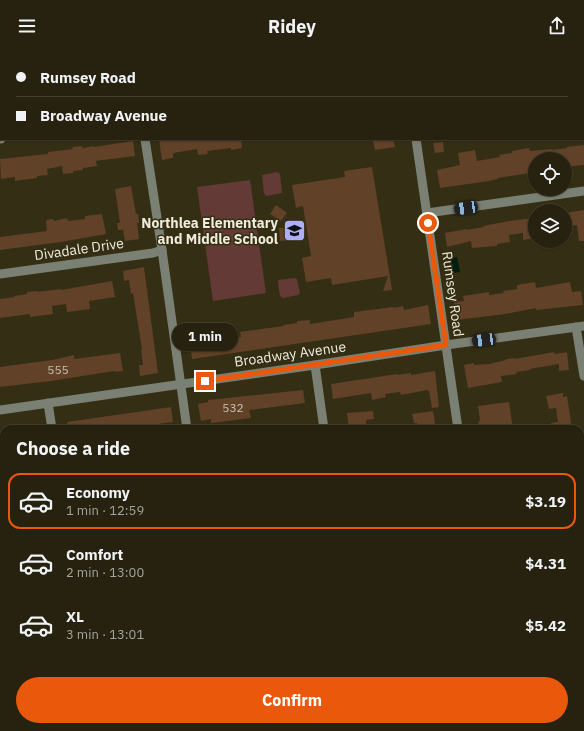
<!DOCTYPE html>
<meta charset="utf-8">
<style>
body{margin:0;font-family:"IBM Plex Sans",sans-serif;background:#2f2a18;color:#f1f3f6;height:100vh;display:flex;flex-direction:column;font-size:15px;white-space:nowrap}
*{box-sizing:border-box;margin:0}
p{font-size:13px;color:#a4a49e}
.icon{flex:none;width:22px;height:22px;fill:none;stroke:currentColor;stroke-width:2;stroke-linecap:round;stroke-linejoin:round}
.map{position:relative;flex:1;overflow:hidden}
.side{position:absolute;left:0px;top:373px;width:584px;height:306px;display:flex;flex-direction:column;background:#27220f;border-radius:12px 12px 0 0;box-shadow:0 1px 3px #0004,0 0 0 1px #433f2f}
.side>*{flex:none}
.top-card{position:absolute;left:0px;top:0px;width:584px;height:88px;box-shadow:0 1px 3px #0004,0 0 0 1px #433f2f;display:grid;align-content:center;height:88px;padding:0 16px;background:#27220f}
.tools{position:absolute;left:528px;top:100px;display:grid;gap:8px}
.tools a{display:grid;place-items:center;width:44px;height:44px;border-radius:50%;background:#27220f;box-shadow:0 1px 3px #0004,0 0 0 1px #433f2f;font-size:20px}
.end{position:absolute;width:18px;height:18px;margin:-9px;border:5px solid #ea580c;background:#fff;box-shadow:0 0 0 2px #fff}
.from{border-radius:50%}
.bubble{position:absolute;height:28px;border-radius:14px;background:#27220f;box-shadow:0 1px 3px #0004,0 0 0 1px #433f2f;font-size:13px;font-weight:700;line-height:28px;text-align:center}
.car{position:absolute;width:12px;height:24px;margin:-12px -6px;border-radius:5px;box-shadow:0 0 3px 1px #0007;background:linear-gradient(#222 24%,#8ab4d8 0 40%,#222 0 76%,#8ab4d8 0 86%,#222 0)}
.top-card b{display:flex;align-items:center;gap:14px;height:38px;font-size:15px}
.top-card b+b{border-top:1px solid #433f2f}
.top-card i{width:10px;height:10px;background:#f1f3f6}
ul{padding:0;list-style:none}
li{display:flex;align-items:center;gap:12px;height:56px;margin:0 8px 6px;padding:0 8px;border:2px solid transparent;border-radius:12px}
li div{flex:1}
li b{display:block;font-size:15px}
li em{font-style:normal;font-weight:700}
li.active{border-color:#ea580c}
li>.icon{width:36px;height:36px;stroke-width:1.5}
h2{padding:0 16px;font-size:18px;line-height:48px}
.primary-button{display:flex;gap:8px;margin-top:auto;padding:8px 16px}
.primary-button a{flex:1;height:46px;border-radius:24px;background:#ea580c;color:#fff;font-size:16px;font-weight:700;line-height:46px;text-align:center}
header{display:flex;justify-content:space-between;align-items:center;height:52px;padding:0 16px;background:#27220f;font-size:18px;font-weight:700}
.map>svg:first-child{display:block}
</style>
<header><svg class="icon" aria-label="menu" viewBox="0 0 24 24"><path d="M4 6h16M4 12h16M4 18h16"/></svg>Ridey<svg class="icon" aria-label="share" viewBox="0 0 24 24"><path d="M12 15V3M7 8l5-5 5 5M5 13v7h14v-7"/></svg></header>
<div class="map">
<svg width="584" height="679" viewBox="0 0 584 679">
<rect width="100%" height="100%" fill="#342e14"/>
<!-- green -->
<g fill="#633a36">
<polygon points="277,120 280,122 282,141 266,144 264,141 262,123"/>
<polygon points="250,128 266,241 213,249 197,135"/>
<polygon points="295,226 297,227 300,241 298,243 283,246 280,244 278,231 278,228"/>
</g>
<!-- water -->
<polygon fill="#001f12" points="457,205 460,220 452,221 449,207"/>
<!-- building -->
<g fill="#614127">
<polygon points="159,87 241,87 242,96 231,98 231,96 207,99 208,102 198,103 197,97 173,101 173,106 162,108"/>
<polygon points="385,87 393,87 395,95 375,98 373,89"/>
<polygon points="133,89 135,104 96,109 97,114 83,116 83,118 73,119 73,121 63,122 62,114 47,117 48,123 37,124 37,126 15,129 15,125 1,127 0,107 48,102 48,100 73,97 72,95 82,94 83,96 94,94 94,95"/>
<polygon points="443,90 444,100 435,101 433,91"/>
<polygon points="584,93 584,113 565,115 565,107 535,107 535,120 498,126 498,127 489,129 440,136 437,118 460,113 458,101 475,98 477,109 500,105 499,103 512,101 512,99 529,96 530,99 552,97 552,98 567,96 567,95"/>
<polygon points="372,115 392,238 383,239 388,224 332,233 331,226 306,230 302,206 311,204 303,154 296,156 292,133 345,125 344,119"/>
<polygon points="131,134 136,162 138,162 139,171 137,171 139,187 125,189 123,178 118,178 117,171 120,171 115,137"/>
<polygon points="276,153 287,161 281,169 270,162"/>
<polygon points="584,158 584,189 579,189 577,173 565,174 565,161"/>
<polygon points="102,162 106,182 61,190 0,198 0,185 47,179 46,168 53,167 54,169 67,166 68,169 85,167 85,164"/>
<polygon points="535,166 535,186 523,188 523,181 509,183 510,190 497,192 497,194 472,196 471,189 447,195 445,181 466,177 466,178 484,175 483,174 509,169"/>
<polygon points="289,175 291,188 280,189 279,176"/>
<polygon points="144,215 158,321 140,324 139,313 143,313 141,298 142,297 133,241 131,242 129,228 124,229 123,219"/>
<polygon points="112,229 115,245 89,249 90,257 67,260 66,252 52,254 53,262 30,265 30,262 0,266 0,247 15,245 14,244 27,242 27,240 37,239 37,240 61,237 61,238"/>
<polygon points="535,230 536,236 570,230 572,240 581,239 583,253 536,258 536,256 505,262 456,268 454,250 464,249 463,244 489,240 489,243 504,241 503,239 517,237 517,233"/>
<polygon points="428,253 431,272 192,307 189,283 203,280 204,291 241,285 240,280 284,274 283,273 297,271 297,269 310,268 310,272 354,265 354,260 393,255 393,256 403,254 404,258"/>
<polygon points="554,300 555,302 567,300 569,318 559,319 559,312 530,317 530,318 516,320 517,322 501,324 502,330 468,336 464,313 474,311 474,313 489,312 506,308 506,307 515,306 515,307"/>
<polygon points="120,301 123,319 115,320 114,319 51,329 0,335 0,315 52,308 74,303 74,307"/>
<polygon points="435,319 439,355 432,356 429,339 427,338 401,343 400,340 385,342 386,345 372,348 371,341 333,347 331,332 397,322 397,323 411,321 411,323"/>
<polygon points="303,338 305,351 249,358 251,366 211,371 211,367 201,369 198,352 208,350 208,348"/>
<polygon points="563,341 563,345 567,344 572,377 552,377 551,371 558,370 556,356 549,357 546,344"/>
<polygon points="509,350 513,377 506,377 506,374 479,377 478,370 480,369 478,354"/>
<polygon points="171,355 173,370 122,377 68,377 67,370"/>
<polygon points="373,359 374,367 366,368 367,377 349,377 347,361"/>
<polygon points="433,359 436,377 417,377 417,371 414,371 412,362"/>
</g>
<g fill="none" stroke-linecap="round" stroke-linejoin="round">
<!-- minor -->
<g stroke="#7a8074" stroke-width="9">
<polyline points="133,0 133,1"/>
<polyline points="403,0 403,1"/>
<polyline points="97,1 103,0"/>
<polyline points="583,5 584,5"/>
<polyline points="0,15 1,15"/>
<polyline points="0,87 1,87"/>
<polyline points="145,87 162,198 187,377"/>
<polyline points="416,87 458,377"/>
<polyline points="427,161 584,139"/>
<polyline points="0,222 153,201 162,198"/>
<polyline points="576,275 584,324"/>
<polyline points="315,313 324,377"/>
<polyline points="48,351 52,377"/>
<polyline points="0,358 315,313 446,293 584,274"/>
<polyline points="580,621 584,620"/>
<polyline points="97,675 97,679"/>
<polyline points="231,675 232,679"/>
<polyline points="502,675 503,679"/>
<polyline points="182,679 210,675"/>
</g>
</g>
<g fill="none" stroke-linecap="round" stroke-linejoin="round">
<!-- route -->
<polyline stroke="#ea580c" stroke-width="5" points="205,329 446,293 428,171"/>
</g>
<!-- icons -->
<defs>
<symbol id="school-square" viewBox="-11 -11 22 22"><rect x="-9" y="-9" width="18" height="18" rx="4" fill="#aeaefa" stroke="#342e14"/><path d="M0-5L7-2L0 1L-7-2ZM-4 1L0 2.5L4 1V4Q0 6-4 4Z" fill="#111"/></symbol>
</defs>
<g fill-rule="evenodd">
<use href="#school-square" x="282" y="166" width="25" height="25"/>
</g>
<g text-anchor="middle" stroke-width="3" stroke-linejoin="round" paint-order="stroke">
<!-- number labels -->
<g font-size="12" fill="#ccc1af">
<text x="58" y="322">555</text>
<text x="233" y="360">532</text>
</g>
<!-- poi labels -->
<g font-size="14" font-weight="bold" fill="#f0ecdc" stroke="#342e14" text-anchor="end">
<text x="278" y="176">Northlea Elementary<tspan x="278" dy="16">and Middle School</tspan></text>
</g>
<!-- street labels -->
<g font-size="14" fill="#f0ecdc" stroke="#342e14">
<text transform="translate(79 197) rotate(-8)" y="5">Divadale Drive</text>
<text transform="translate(453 242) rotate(82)" y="5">Rumsey Road</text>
<text transform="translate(290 302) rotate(-8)" y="5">Broadway Avenue</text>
</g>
</g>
</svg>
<div class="tools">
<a><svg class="icon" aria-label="locate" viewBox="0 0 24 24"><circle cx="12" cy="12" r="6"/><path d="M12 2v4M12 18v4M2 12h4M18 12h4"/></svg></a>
<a><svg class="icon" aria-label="layers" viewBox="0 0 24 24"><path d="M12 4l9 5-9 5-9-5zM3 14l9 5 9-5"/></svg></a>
</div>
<i class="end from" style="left:428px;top:171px"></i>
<i class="end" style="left:205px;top:329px"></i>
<div class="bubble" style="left:172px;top:271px;width:66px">1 min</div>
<i class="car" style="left:466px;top:156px;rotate:262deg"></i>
<i class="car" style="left:484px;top:288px;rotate:263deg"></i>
<div class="top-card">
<b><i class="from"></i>Rumsey Road</b>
<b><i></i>Broadway Avenue</b>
</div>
<section class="side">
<h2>Choose a ride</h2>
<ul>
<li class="active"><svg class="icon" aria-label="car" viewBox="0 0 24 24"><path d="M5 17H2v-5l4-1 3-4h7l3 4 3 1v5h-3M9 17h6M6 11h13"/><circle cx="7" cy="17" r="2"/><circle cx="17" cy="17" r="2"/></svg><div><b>Economy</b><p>1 min · 12:59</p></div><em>$3.19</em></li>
<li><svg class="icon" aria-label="car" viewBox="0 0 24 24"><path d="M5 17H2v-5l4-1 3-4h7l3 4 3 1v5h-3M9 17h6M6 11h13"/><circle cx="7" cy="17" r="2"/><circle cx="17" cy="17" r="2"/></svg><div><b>Comfort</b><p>2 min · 13:00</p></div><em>$4.31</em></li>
<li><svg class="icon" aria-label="car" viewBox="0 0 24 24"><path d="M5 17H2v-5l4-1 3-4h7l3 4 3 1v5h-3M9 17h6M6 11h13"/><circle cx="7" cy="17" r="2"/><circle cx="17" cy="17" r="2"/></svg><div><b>XL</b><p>3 min · 13:01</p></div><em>$5.42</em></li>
</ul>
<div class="primary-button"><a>Confirm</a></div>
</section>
</div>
